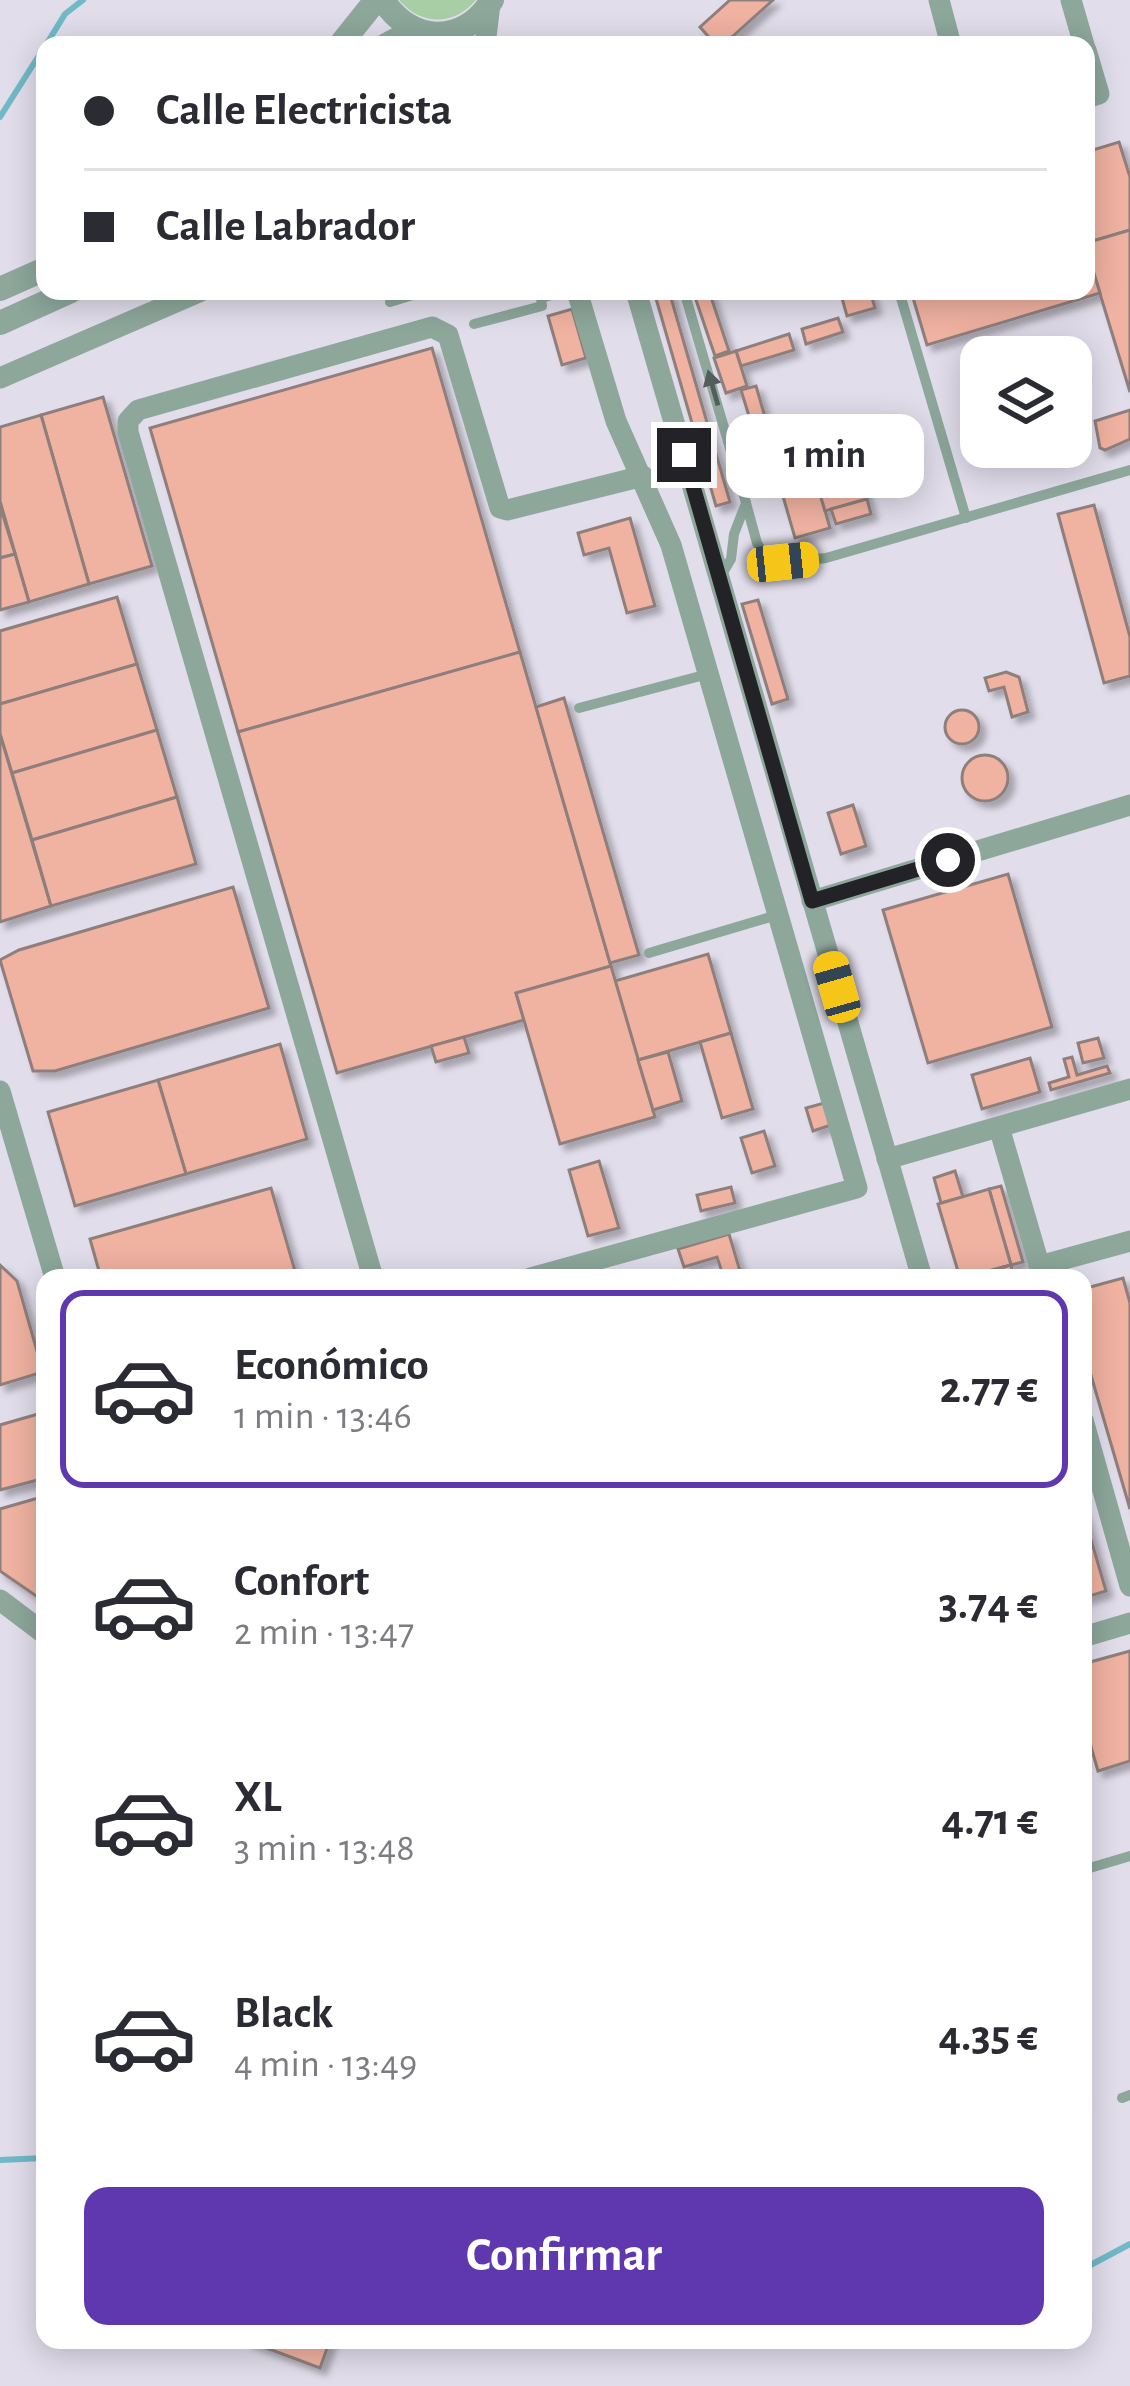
<!DOCTYPE html>
<html lang="es">
<meta charset="utf-8">
<style>
body{margin:0;font-family:"Alegreya Sans",sans-serif;background:#f2f2f3;color:#2b2b33;height:100vh;display:flex;flex-direction:column;font-size:45px;white-space:nowrap}
*{box-sizing:border-box;margin:0}
p{font-size:39px;color:#7c7c81}
.icon{flex:none;width:66px;height:66px;fill:none;stroke:currentColor;stroke-width:2;stroke-linecap:round;stroke-linejoin:round}
.map{position:relative;flex:1;overflow:hidden}
.panel{position:absolute;left:36px;top:1269px;width:1056px;height:1080px;display:flex;flex-direction:column;background:#fff;border-radius:24px;box-shadow:0 6px 30px #0003}
.panel>*{flex:none}
.hud{position:absolute;left:36px;top:36px;width:1059px;height:264px;border-radius:24px;box-shadow:0 6px 30px #0003;display:grid;align-content:center;height:264px;padding:0 48px;background:#fff}
.fabs{position:absolute;left:960px;top:336px;display:grid;gap:24px}
.fabs a{display:grid;place-items:center;width:132px;height:132px;border-radius:24px;background:#fff;box-shadow:0 6px 30px #0003;font-size:60px}
.end{position:absolute;width:54px;height:54px;margin:-27px;border:15px solid #232227;background:#fff;box-shadow:0 0 0 6px #fff}
.from{border-radius:50%}
.bubble{position:absolute;height:84px;border-radius:24px;background:#fff;box-shadow:0 6px 30px #0003;font-size:39px;font-weight:600;line-height:84px;text-align:center}
.car{position:absolute;width:36px;height:72px;margin:-36px -18px;border-radius:15px;box-shadow:0 0 9px 3px #0007;background:linear-gradient(#f5c518 24%,#345 0 40%,#f5c518 0 76%,#345 0 86%,#f5c518 0)}
.hud b{display:flex;align-items:center;gap:42px;height:114px;font-size:45px}
.hud b+b{border-top:3px solid #e1e1e2}
.hud i{width:30px;height:30px;background:#2b2b33}
ul{padding:21px 0 0;list-style:none}
li{display:flex;align-items:center;gap:36px;height:198px;margin:0 24px 18px;padding:0 24px;border:6px solid transparent;border-radius:24px}
li div{flex:1}
li b{display:block;font-size:45px}
li em{font-style:normal;font-weight:600}
li.active{border-color:#5f38b0}
li>.icon{width:108px;height:108px;stroke-width:1.5}
.primary-button{display:flex;gap:24px;margin-top:auto;padding:24px 48px}
.primary-button a{flex:1;height:138px;border-radius:24px;background:#5f38b0;color:#fff;font-size:48px;font-weight:600;line-height:138px;text-align:center}
.map>svg:first-child{display:block}
</style>
<div class="map">
<svg width="1130" height="2386" viewBox="0 0 1130 2386">
<defs>
<filter id="shadow"><feDropShadow dx="6" dy="6" stdDeviation="3" flood-color="#0004"/></filter>
</defs>
<rect width="100%" height="100%" fill="#e1ddeb"/>
<!-- green -->
<path fill="#a7cea4" d="M399 0H476C454 26 421 26 399 0Z"/>
<g fill="none" stroke-linecap="round" stroke-linejoin="round">
<!-- stream -->
<g stroke="#70b9c7" stroke-width="6">
<polyline points="46,45 65,14 83,0"/>
<polyline points="0,117 45,46"/>
<polyline points="0,2160 45,2158"/>
<polyline points="1083,2269 1130,2244"/>
</g>
</g>
<!-- building -->
<g fill="#f0b2a1" stroke="#8e7f7c" stroke-width="3" filter="url(#shadow)">
<polygon points="730,0 773,0 723,45 716,45 700,27"/>
<polygon points="1119,142 1130,177 1130,230 1086,243 1086,152"/>
<polygon points="1130,230 1130,392 1086,248 1086,243"/>
<polygon points="1086,248 1100,293 927,345 911,291 1086,291"/>
<polygon points="669,291 730,502 716,506 655,295"/>
<polygon points="693,291 709,291 729,351 715,356"/>
<polygon points="865,291 870,291 875,308 847,316 842,298"/>
<polygon points="572,309 586,358 562,365 548,316"/>
<polygon points="838,318 843,332 806,344 802,329"/>
<polygon points="789,334 794,350 741,366 736,351"/>
<polygon points="432,348 520,652 238,732 150,428"/>
<polygon points="736,351 747,386 726,393 714,358"/>
<polygon points="756,386 774,448 760,452 741,390"/>
<polygon points="103,397 152,566 89,584 41,415"/>
<polygon points="1130,410 1130,439 1105,450 1100,448 1095,421"/>
<polygon points="41,415 89,584 29,602 0,501 0,427"/>
<polygon points="846,428 856,460 821,471 811,438"/>
<polygon points="805,441 830,528 795,538 770,451"/>
<polygon points="856,460 867,499 825,511 815,478 824,475 822,470"/>
<polygon points="867,499 871,514 836,524 831,509"/>
<polygon points="1094,505 1130,637 1130,676 1104,683 1058,514"/>
<polygon points="0,506 15,554 0,558"/>
<polygon points="630,518 655,606 627,613 609,548 584,555 578,533"/>
<polygon points="15,554 29,602 0,610 0,558"/>
<polygon points="117,597 137,664 0,704 0,631"/>
<polygon points="758,600 788,699 772,704 742,604"/>
<polygon points="520,652 611,966 516,993 524,1020 337,1073 238,732"/>
<polygon points="137,664 157,730 12,773 0,734 0,704"/>
<polygon points="1006,672 1019,677 1028,712 1012,717 1004,687 989,691 985,678"/>
<polygon points="564,698 639,955 610,963 536,707"/>
<circle cx="962" cy="727" r="17"/>
<polygon points="157,730 177,797 32,840 12,773"/>
<polygon points="0,734 51,906 0,922"/>
<circle cx="985" cy="778" r="23"/>
<polygon points="177,797 196,864 51,906 32,840"/>
<polygon points="853,805 866,846 841,854 828,813"/>
<polygon points="1008,874 1052,1027 928,1063 883,910"/>
<polygon points="233,887 269,1008 55,1071 33,1071 0,960 19,950"/>
<polygon points="708,954 731,1033 638,1060 615,981"/>
<polygon points="611,966 655,1117 560,1144 516,993"/>
<polygon points="731,1033 753,1109 722,1118 700,1042"/>
<polygon points="464,1037 469,1053 436,1062 431,1046"/>
<polygon points="1098,1038 1104,1058 1083,1063 1078,1043"/>
<polygon points="280,1044 307,1139 186,1174 158,1080"/>
<polygon points="668,1052 682,1101 653,1110 638,1060"/>
<polygon points="1072,1057 1077,1075 1107,1066 1110,1073 1051,1090 1049,1083 1069,1077 1064,1059"/>
<polygon points="1030,1058 1040,1092 982,1109 972,1075"/>
<polygon points="158,1080 186,1174 75,1206 48,1112"/>
<polygon points="824,1103 831,1125 813,1131 806,1108"/>
<polygon points="764,1131 775,1166 752,1173 741,1138"/>
<polygon points="599,1161 619,1228 588,1236 569,1170"/>
<polygon points="955,1171 963,1197 941,1203 934,1178"/>
<polygon points="1001,1186 1023,1262 1011,1265 989,1189"/>
<polygon points="731,1187 735,1203 701,1211 697,1195"/>
<polygon points="271,1188 297,1278 101,1278 90,1239"/>
<polygon points="989,1189 1011,1265 960,1278 938,1204"/>
<polygon points="729,1234 742,1278 724,1278 717,1257 684,1267 678,1249"/>
<polygon points="0,1265 17,1281 43,1372 0,1385"/>
<polygon points="1011,1265 1014,1278 966,1278"/>
<polygon points="1123,1278 1130,1303 1130,1509 1083,1348 1083,1289"/>
<polygon points="45,1412 45,1478 0,1490 0,1425"/>
<polygon points="45,1496 45,1602 0,1571 0,1509"/>
<polygon points="1083,1512 1106,1591 1083,1598"/>
<polygon points="1130,1651 1130,1761 1098,1771 1083,1719 1083,1664"/>
<polygon points="245,2340 330,2340 320,2368"/>
</g>
<g fill="none" stroke-linecap="round" stroke-linejoin="round">
<!-- service -->
<g stroke="#8da79b" stroke-width="10">
<polyline points="684,291 746,503 734,534 731,559 721,576"/>
<polyline points="899,291 966,518"/>
<polyline points="390,302 426,291"/>
<polyline points="474,324 542,306 541,298 566,291"/>
<polyline points="746,503 757,543 766,559 783,563 826,558 1130,470"/>
<polyline points="579,708 708,674"/>
<polyline points="649,953 777,915"/>
<polyline points="1083,1870 1130,1856"/>
<polyline points="1122,2098 1130,2095"/>
</g>
<!-- minor -->
<g stroke="#8da79b" stroke-width="21">
<polyline points="939,0 951,45"/>
<polyline points="1071,0 1084,45"/>
<polyline points="485,45 490,4"/>
<polyline points="1086,50 1099,94 1086,98"/>
<polyline points="636,291 922,1278"/>
<polyline points="0,378 201,291"/>
<polyline points="812,901 1130,805"/>
<polyline points="0,1091 55,1278"/>
<polyline points="999,1127 1043,1278"/>
<polyline points="887,1159 1130,1089"/>
<polyline points="1039,1266 1130,1241"/>
<polyline points="373,1278 128,432 128,421 138,410 432,327 448,335 500,508 507,510 643,476"/>
<polyline points="530,1278 857,1188 671,545 616,421 577,291"/>
<polyline points="1083,1420 1130,1586"/>
<polyline points="0,1600 45,1634"/>
<polyline points="1083,1637 1130,1623"/>
</g>
<!-- tertiary -->
<g stroke="#8da79b" stroke-width="24">
<path d="M383 0C411 44 464 46 492 0"/>
<polyline points="340,45 376,0"/>
<polyline points="386,45 414,30"/>
<polyline points="0,289 45,269"/>
<polyline points="0,323 71,291"/>
</g>
</g>
<!-- one-way arrows -->
<defs><path id="oneway-solid" d="M-6-.8H1V-3.2L6.5 0L1 3.2V.8H-6Z" transform="scale(3)"/></defs>
<use fill="#535e5b" href="#oneway-solid" transform="translate(713 388) rotate(-106)"/>
<g fill="none" stroke-linecap="round" stroke-linejoin="round">
<!-- route -->
<polyline stroke="#232227" stroke-width="15" points="684,455 812,901 948,860"/>
</g>
</svg>
<div class="fabs">
<a><svg class="icon" aria-label="layers" viewBox="0 0 24 24"><path d="M12 4l9 5-9 5-9-5zM3 14l9 5 9-5"/></svg></a>
</div>
<i class="end from" style="left:948px;top:860px"></i>
<i class="end" style="left:684px;top:455px"></i>
<div class="bubble" style="left:726px;top:414px;width:198px">1 min</div>
<i class="car" style="left:783px;top:562px;rotate:84deg"></i>
<i class="car" style="left:837px;top:987px;rotate:344deg"></i>
<div class="hud">
<b><i class="from"></i>Calle Electricista</b>
<b><i></i>Calle Labrador</b>
</div>
<section class="panel">
<ul>
<li class="active"><svg class="icon" aria-label="car" viewBox="0 0 24 24"><path d="M5 17H2v-5l4-1 3-4h7l3 4 3 1v5h-3M9 17h6M6 11h13"/><circle cx="7" cy="17" r="2"/><circle cx="17" cy="17" r="2"/></svg><div><b>Económico</b><p>1 min · 13:46</p></div><em>2.77 €</em></li>
<li><svg class="icon" aria-label="car" viewBox="0 0 24 24"><path d="M5 17H2v-5l4-1 3-4h7l3 4 3 1v5h-3M9 17h6M6 11h13"/><circle cx="7" cy="17" r="2"/><circle cx="17" cy="17" r="2"/></svg><div><b>Confort</b><p>2 min · 13:47</p></div><em>3.74 €</em></li>
<li><svg class="icon" aria-label="car" viewBox="0 0 24 24"><path d="M5 17H2v-5l4-1 3-4h7l3 4 3 1v5h-3M9 17h6M6 11h13"/><circle cx="7" cy="17" r="2"/><circle cx="17" cy="17" r="2"/></svg><div><b>XL</b><p>3 min · 13:48</p></div><em>4.71 €</em></li>
<li><svg class="icon" aria-label="car" viewBox="0 0 24 24"><path d="M5 17H2v-5l4-1 3-4h7l3 4 3 1v5h-3M9 17h6M6 11h13"/><circle cx="7" cy="17" r="2"/><circle cx="17" cy="17" r="2"/></svg><div><b>Black</b><p>4 min · 13:49</p></div><em>4.35 €</em></li>
</ul>
<div class="primary-button"><a>Confirmar</a></div>
</section>
</div>
